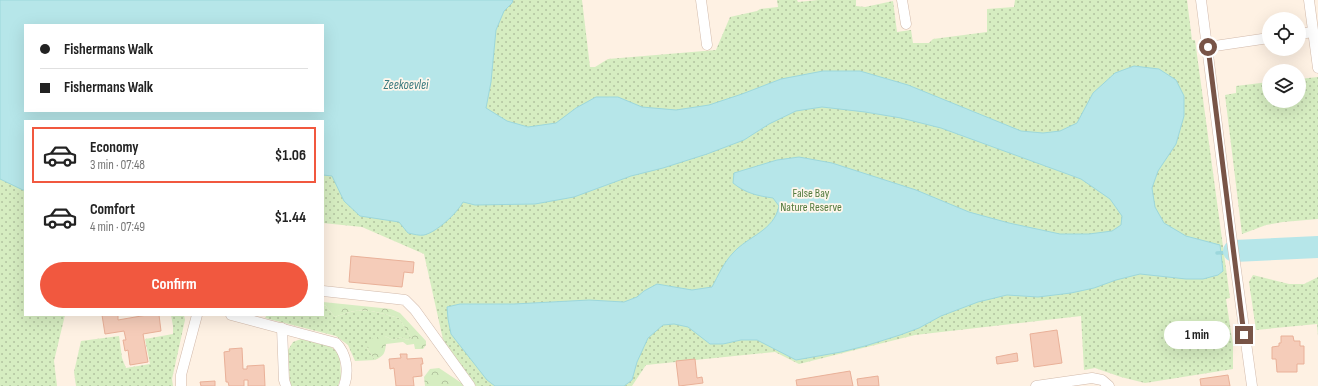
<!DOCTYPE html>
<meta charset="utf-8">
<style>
body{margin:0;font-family:"Sofia Sans Condensed",sans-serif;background:#f6f6f6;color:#222;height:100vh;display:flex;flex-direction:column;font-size:15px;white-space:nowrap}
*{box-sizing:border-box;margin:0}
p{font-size:13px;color:#767676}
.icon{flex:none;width:22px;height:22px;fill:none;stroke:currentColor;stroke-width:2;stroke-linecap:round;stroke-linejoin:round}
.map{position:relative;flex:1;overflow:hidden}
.side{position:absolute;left:24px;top:120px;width:300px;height:196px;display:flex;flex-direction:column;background:#fff;border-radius:0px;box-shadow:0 4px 16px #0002}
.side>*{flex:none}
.guide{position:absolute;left:24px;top:24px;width:300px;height:88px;border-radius:0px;box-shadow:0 4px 16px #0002;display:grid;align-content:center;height:88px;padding:0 16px;background:#fff}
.tools{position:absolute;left:1262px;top:12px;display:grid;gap:8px}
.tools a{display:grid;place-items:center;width:44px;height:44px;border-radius:50%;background:#fff;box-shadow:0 4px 16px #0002;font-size:20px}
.end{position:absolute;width:18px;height:18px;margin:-9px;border:5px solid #785447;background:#fff;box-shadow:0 0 0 2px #fff}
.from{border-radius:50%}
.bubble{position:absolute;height:28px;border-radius:14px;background:#fff;box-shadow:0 4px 16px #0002;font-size:13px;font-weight:700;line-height:28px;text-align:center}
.guide b{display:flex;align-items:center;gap:14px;height:38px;font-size:15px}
.guide b+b{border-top:1px solid #e0e0e0}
.guide i{width:10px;height:10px;background:#222}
ul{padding:7px 0 0;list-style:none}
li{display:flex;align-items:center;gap:12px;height:56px;margin:0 8px 6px;padding:0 8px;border:2px solid transparent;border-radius:0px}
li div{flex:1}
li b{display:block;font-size:15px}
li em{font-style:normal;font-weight:700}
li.on{border-color:#f1583f}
li>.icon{width:36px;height:36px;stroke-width:1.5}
.primary-button{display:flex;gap:8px;margin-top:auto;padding:8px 16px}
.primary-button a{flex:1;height:46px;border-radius:24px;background:#f1583f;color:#fff;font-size:16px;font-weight:700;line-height:46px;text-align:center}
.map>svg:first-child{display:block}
</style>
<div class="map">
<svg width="1318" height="386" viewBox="0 0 1318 386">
<defs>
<pattern id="grass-dots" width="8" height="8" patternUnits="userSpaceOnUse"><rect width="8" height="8" fill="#d6edc1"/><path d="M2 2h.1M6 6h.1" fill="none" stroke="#b2c39f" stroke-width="1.8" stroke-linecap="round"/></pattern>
<pattern id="forest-crowns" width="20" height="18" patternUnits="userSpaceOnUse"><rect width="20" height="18" fill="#d6edc1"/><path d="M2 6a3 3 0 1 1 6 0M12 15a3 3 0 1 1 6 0" fill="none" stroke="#b2c39f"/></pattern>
</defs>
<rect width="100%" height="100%" fill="#fef1e3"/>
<!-- grass -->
<g fill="url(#grass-dots)" fill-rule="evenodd">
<path d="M0 0H582L590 67H595L608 59 716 50 730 17 757 11 760 9 778 7 777 0H797L798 2 818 0H856V6L865 7 893 1 897 32 911 30 913 43H929L933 39 987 32V9L1014 7 1015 0H1187L1192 40H1195L1230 298 1226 299 1233 345V369L1145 383 1121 377 1095 368 1084 370 1081 316 915 335 799 364 775 352 646 365 632 386H476L444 344 424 254 362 227 323 223V121H25V315H65L54 361 57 386H0ZM25 25H323V111H25Z"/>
<polygon points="1318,77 1318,219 1283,222 1266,225 1242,234 1225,95 1236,93 1236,86 1269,82 1269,101 1299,101 1299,79"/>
<polygon points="1253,275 1289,284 1304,284 1318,277 1318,336 1317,324 1256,330 1249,282"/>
<path d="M325 305 335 317C363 306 371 311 399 318L411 338 407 340 401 337 393 340 385 336 367 348 375 360 355 361 348 345 336 336 265 318 267 315H323V306Z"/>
<polygon points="171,315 184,315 185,320 172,379 173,386 76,386 74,372 81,341 119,336 122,358 126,368 150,364 145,339 173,334 173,326"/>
<polygon points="301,339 330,346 337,352 340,360 341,377 338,386 290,386 288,350 293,342"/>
</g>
<!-- forest -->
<g fill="url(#forest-crowns)">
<path d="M323 302 391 309 400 313 426 341V345L423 349H415L414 344 407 345 403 342 386 344C385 353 384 356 375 360L367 348 373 338 385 336 393 340 401 337 407 340 411 338 399 318C372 311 362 306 335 317L325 305 323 306Z"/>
<polygon points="439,368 466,386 425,386 424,377 430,369"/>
</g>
<!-- water -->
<path fill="#b6e6e9" stroke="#9cd7dc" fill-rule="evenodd" d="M0 0H513L512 3 504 11 496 30 491 82 486 108 507 121 528 127 556 123 576 108 596 97H618L642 107 676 110 709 105 742 94 781 79 823 71H860L908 85 1021 131 1043 133 1060 131 1077 123 1093 93 1115 73 1134 66 1159 69 1176 80 1184 96V116L1176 144 1158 171 1152 188 1155 207 1164 223 1186 236 1220 245 1223 271 1218 275 1203 279H1186L1140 274 1116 280 1094 288 1071 293 1038 297 1007 295 978 302 941 316 919 328 900 335 865 346 841 352 796 360 757 340H741L723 344H710L688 327 674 324 663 325 648 338 637 362 632 380 624 386H495L487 380 451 334 448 319 447 307 460 304H514L589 300 624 302 637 297 644 291 657 284 692 290 712 287C718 276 724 262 733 253 748 236 774 231 779 206L773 198C758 196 745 193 733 183L734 173 777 160 799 157 832 163 916 190 969 212 1009 223 1060 234H1089L1112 231 1121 225 1122 216 1110 199 1081 179 941 128 901 118 865 112 822 107 796 111 769 124 744 140 707 154 663 168 631 176 574 197 535 204 475 205 463 202C457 213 437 232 424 235 420 236 413 234 408 233L399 222 360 216 344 201 332 176 323 175V121H25V190H23L0 179ZM25 25H323V111H25Z"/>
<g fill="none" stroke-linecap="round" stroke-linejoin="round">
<!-- stream -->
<polyline stroke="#9cd7dc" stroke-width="3.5" points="1217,253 1233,252"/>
<!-- river -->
<polyline stroke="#b6e6e9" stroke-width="22" points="1234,251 1318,247"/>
</g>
<!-- building -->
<g fill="#f5ccb9" stroke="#e9b098">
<polygon points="351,256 414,262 413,273 404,272 402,287 349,282"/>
<polygon points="102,315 118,315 118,320 147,315 159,315 161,331 143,334 148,362 130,365 128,350 125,351 123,340 126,340 124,331 105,334"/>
<polygon points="1057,330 1062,363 1034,367 1030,334"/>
<polygon points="1281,336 1293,336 1294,341 1300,341 1300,346 1304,346 1304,364 1297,364 1297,372 1277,372 1276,359 1272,359 1272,347 1279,346 1279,343 1281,343"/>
<polygon points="242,348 243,369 247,369 247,366 264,365 265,386 248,386 248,380 244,380 244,386 229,386 228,382 226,382 224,352 230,351 229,349"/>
<polygon points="1017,353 1018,361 997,364 996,357"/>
<polygon points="400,354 407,354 407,359 422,358 423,364 421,364 422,376 413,377 414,386 396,386 394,368 390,369 389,359 401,358"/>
<polygon points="695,359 697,378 702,377 703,383 679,386 676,361"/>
<polygon points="850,371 853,386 797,386 796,380"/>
<polygon points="1228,375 1230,386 1201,386 1200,379"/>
<polygon points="878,376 879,386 858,386 857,379"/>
<polygon points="215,381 215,386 201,386 200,382"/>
</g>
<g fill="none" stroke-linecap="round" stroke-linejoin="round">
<defs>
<g id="minor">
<polyline points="701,0 707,45"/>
<polyline points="902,0 906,24"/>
<polyline points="1201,0 1231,234 1252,386"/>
<polyline points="1309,0 1318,68"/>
<polyline points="1299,34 1313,32"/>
<polyline points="1208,47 1269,38"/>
<polyline points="323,291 397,299 405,300 415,310 470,386"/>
<path d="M231 315 336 343C347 354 349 372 344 386"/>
<polyline points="282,328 284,380 286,386"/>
<polyline points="181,386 181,375 197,315"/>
<polyline points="1036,386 1092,378 1102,380 1109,386"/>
</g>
</defs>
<!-- minor casing -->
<use href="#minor" stroke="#d2baab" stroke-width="11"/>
<!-- minor -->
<use href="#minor" stroke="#fff" stroke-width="10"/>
</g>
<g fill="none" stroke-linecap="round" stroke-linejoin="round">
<!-- route -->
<polyline stroke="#785447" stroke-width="5" points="1208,47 1244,335"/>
</g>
<g text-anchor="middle" stroke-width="3.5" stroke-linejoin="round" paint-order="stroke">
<!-- park labels -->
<g font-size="12" fill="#52793c" stroke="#fff6eb">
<text x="811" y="197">False Bay<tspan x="811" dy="14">Nature Reserve</tspan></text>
</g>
<!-- water labels -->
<g font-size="13" font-style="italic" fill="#3a797e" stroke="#fff6eb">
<text x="406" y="89">Zeekoevlei</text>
</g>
</g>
</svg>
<div class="tools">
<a><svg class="icon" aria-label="locate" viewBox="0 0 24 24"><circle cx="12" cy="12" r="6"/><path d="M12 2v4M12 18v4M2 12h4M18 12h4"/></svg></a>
<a><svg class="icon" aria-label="layers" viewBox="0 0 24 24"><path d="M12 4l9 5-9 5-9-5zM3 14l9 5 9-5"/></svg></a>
</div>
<i class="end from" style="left:1208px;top:47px"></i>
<i class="end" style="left:1244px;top:335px"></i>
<div class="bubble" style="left:1164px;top:321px;width:66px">1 min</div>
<div class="guide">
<b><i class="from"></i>Fishermans Walk</b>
<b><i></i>Fishermans Walk</b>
</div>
<section class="side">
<ul>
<li class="on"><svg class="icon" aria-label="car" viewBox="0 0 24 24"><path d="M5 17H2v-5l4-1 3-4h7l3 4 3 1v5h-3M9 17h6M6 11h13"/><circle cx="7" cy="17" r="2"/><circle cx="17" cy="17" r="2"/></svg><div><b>Economy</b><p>3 min · 07:48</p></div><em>$1.06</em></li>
<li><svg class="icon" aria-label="car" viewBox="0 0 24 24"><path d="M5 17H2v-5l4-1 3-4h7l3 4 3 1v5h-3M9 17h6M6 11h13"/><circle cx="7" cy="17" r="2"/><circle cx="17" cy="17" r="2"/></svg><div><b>Comfort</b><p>4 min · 07:49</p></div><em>$1.44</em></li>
</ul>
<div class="primary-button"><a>Confirm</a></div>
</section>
</div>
